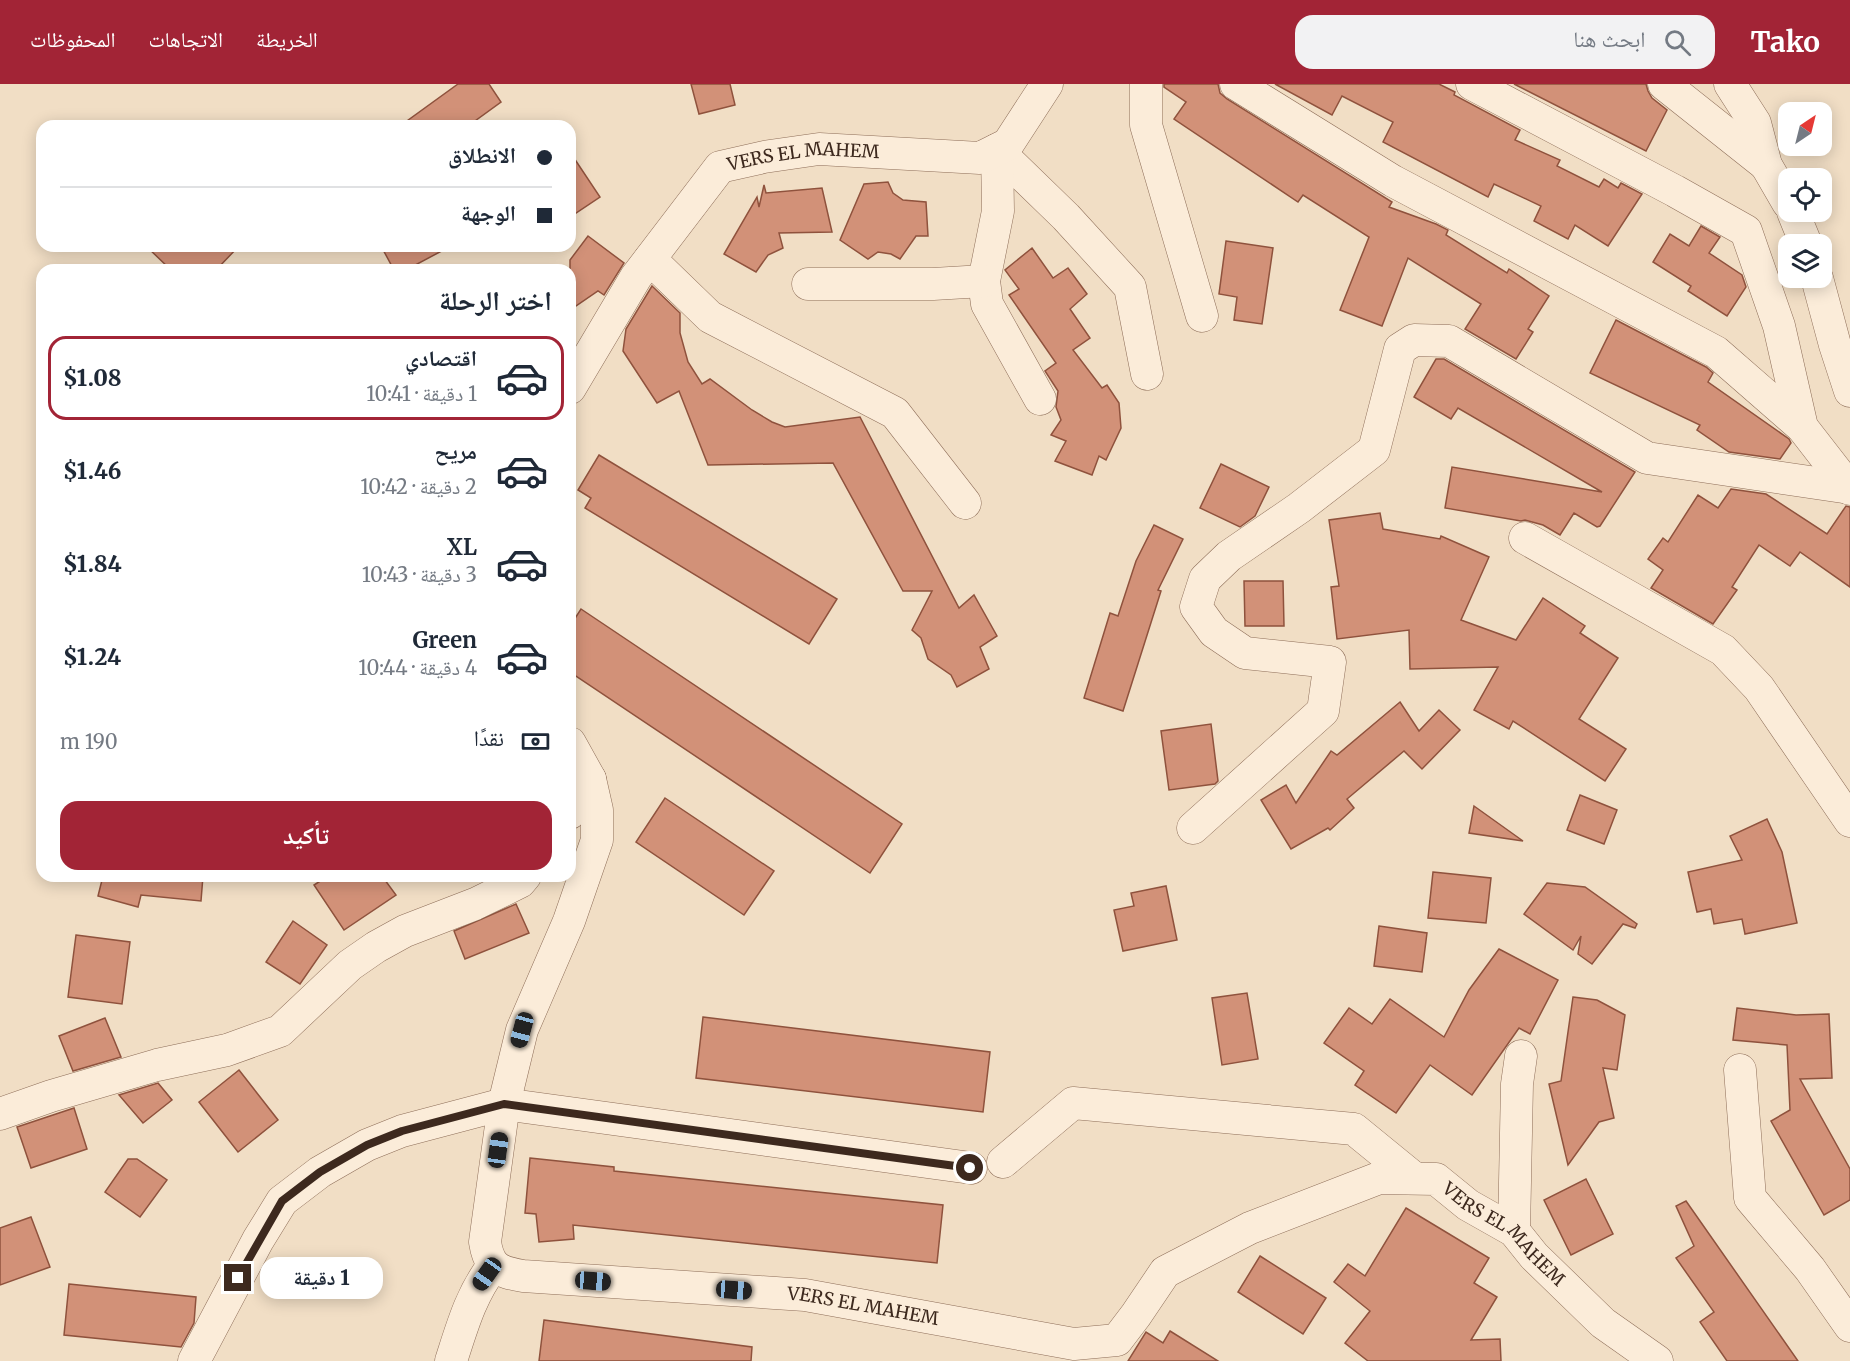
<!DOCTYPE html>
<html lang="ar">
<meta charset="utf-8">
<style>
body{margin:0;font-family:Merriweather,"Noto Naskh Arabic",serif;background:#f2f2f3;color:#1f2937;direction:rtl;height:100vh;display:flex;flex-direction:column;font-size:22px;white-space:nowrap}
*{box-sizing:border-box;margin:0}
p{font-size:20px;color:#747a83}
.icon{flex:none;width:33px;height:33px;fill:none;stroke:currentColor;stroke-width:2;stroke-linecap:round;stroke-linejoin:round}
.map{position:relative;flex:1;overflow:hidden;direction:ltr}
.details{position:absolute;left:36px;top:180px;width:540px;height:618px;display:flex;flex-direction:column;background:#fff;border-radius:18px;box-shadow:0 3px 15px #0003;direction:rtl}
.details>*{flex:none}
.top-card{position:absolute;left:36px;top:36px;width:540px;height:132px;border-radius:18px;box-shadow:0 3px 15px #0003;direction:rtl;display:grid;align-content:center;height:132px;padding:0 24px;background:#fff}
.needle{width:39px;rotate:35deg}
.fabs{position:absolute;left:1778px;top:18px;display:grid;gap:12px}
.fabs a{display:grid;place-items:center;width:54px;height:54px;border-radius:12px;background:#fff;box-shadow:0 3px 15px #0003;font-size:30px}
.end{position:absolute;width:27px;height:27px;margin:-14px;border:8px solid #3d291e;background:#fff;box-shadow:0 0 0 3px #fff}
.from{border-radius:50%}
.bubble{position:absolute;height:42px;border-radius:18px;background:#fff;box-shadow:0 3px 15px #0003;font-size:20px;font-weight:800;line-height:42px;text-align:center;direction:rtl}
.car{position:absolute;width:18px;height:36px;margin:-18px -9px;border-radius:8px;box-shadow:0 0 4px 2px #0007;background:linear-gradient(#222 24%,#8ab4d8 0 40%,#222 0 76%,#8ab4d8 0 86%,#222 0)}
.top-card b{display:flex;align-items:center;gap:21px;height:57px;font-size:22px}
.top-card b+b{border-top:2px solid #e0e1e3}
.top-card i{width:15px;height:15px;background:#1f2937}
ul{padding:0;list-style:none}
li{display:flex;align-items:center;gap:18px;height:84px;margin:0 12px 9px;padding:0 12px;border:3px solid transparent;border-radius:18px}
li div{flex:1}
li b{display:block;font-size:22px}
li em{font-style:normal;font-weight:800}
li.current{border-color:#a22436}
li>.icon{width:54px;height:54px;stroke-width:1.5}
h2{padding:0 24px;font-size:27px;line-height:72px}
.pay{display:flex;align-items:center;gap:15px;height:66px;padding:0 24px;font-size:22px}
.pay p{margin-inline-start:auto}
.action{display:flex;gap:12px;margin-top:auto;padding:12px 24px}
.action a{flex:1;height:69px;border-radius:18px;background:#a22436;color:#fff;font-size:24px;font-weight:800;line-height:69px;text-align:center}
header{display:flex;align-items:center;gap:36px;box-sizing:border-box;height:84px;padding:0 30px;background:#a22436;color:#fff}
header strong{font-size:28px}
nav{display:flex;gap:33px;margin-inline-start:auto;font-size:21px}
.search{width:420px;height:54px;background:#f2f2f3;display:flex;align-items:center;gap:15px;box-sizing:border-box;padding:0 21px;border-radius:18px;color:#747a83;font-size:22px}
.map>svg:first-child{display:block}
</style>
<header>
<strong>Tako</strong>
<div class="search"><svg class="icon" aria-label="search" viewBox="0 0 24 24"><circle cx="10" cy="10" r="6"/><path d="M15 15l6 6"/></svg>ابحث هنا</div>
<nav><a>الخريطة</a><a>الاتجاهات</a><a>المحفوظات</a></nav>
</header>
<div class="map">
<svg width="1850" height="1277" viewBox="0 0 1850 1277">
<rect width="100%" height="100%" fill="#f1dec5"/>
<!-- building -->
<g fill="#d29178" stroke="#8f523d" stroke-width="1.5">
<polygon points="458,0 489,0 501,18 468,42 400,42"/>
<polygon points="691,0 730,0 735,21 699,30"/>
<polygon points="1164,0 1218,0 1220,9 1227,15 1392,118 1389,123 1436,140 1448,146 1446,151 1507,189 1509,185 1549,212 1528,245 1533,248 1516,275 1465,245 1481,220 1408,174 1382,242 1340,226 1369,153 1303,111 1298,118 1174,35 1186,18 1164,3"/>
<polygon points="1275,0 1439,0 1455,8 1454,11 1520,46 1515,56 1560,76 1557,82 1599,103 1604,95 1618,104 1621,99 1642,110 1608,162 1575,141 1568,155 1534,137 1541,122 1494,100 1488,113 1383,58 1393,38 1342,12 1332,31"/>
<polygon points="1514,0 1646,0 1648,7 1652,14 1667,26 1646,67"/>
<polygon points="570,68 600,113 570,133"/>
<polygon points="888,98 893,109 903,116 926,118 928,152 916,152 900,175 891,170 878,168 868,175 840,156 864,100"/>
<polygon points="764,101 766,109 822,104 832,148 779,149 783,164 768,171 756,188 724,170 757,113 759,123"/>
<polygon points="1701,142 1720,153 1709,169 1742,191 1746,203 1727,232 1688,207 1691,202 1653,178 1670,150 1689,162"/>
<polygon points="588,152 624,179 604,211 598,207 570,226 570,176"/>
<polygon points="1226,157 1273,164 1262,240 1234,236 1237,213 1219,210"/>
<polygon points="146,162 239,162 216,186 171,186"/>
<polygon points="381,162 451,162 406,186 394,186"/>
<polygon points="1032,164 1053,194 1068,184 1087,210 1070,225 1090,254 1073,266 1102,304 1107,301 1119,319 1121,344 1106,376 1099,372 1092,391 1055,377 1066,357 1051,351 1061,336 1056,323 1058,307 1045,287 1056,279 1009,211 1019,205 1005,186"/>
<polygon points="652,202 680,229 680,249 688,278 702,300 710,295 752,326 772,338 785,343 860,333 959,524 974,511 997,552 980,563 989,585 957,603 951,591 928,575 921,554 912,546 932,507 903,507 833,379 708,381 679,307 657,319 623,267 626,245"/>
<polygon points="1616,236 1706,283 1713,289 1708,298 1789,355 1791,359 1780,375 1729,368 1697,346 1700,341 1590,289"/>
<polygon points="1436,275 1444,275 1635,388 1600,442 1597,443 1574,429 1560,451 1543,441 1525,436 1521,437 1445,424 1452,383 1602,408 1458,324 1451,335 1414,313"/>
<polygon points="599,371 837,515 809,560 585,424 591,414 578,406"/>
<polygon points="1221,380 1269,403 1255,432 1240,443 1200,424"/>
<polygon points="1731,405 1766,410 1827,450 1846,422 1850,423 1850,503 1800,468 1790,482 1759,461 1732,503 1737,506 1713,540 1651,504 1663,486 1648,475 1663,454 1668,458 1698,411 1718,424"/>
<polygon points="1380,429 1383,445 1440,455 1441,452 1489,473 1461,536 1516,556 1543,514 1585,542 1580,549 1618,574 1579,635 1626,665 1605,697 1513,637 1509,645 1474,626 1498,583 1410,585 1409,546 1337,555 1331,503 1339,502 1329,436"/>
<polygon points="1154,441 1183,455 1158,506 1161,507 1123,627 1084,614 1110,529 1118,532 1136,477"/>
<polygon points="1244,497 1283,497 1284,542 1245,542"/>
<polygon points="581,525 902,740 870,789 570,588 570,542"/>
<polygon points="1400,618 1419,647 1439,626 1460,646 1422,685 1404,667 1347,715 1354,724 1330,746 1328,744 1291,765 1261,716 1286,701 1296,719 1331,667 1337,671"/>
<polygon points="1211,640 1218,697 1215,700 1169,706 1161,647"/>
<polygon points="1580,711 1617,726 1604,760 1567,746"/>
<polygon points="665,714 774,787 744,831 636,758"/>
<polygon points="1474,722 1523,757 1469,749"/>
<polygon points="1767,735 1782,768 1797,839 1745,850 1742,835 1714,840 1711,825 1697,828 1688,788 1742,776 1730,752"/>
<polygon points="1433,788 1491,794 1486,839 1428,834"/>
<polygon points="103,792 203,792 201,817 141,811 138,823 98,812"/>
<polygon points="328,792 382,792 396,811 344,846 314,801"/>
<polygon points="1547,799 1585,803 1637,840 1635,844 1623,840 1592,880 1578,870 1581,852 1573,866 1524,830"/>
<polygon points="1166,802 1177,856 1123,867 1114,826 1134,822 1131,809"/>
<polygon points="516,820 529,849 465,875 454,847"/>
<polygon points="293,837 327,861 300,900 266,878"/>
<polygon points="1379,842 1427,849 1422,888 1374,882"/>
<polygon points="76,851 130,858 122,920 68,913"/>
<polygon points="1499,865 1558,896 1530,950 1519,944 1472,1011 1430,981 1396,1029 1355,1001 1364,987 1324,959 1349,924 1372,940 1390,915 1444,953 1469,906"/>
<polygon points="1247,909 1258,975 1222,981 1212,914"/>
<polygon points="1573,913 1597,916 1625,931 1617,986 1603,984 1614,1034 1599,1038 1568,1081 1549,1000 1561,997"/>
<polygon points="1737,924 1796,931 1829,930 1832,994 1800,995 1850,1085 1850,1116 1824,1131 1771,1037 1790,1026 1787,961 1733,956"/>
<polygon points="703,933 990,968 983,1028 696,994"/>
<polygon points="105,934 121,973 73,987 59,952"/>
<polygon points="239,986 278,1036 238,1068 199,1018"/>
<polygon points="158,999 172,1016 143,1039 119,1011"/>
<polygon points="74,1024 87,1065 31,1084 17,1043"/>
<polygon points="530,1074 614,1083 614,1087 943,1121 937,1179 573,1141 574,1155 539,1158 536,1130 525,1129"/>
<polygon points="128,1075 137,1075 167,1096 140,1133 105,1108"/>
<polygon points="1586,1095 1613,1150 1571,1171 1544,1116"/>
<polygon points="1686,1117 1798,1277 1727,1277 1700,1238 1714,1228 1676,1174 1694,1162 1676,1122"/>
<polygon points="1406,1124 1489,1174 1474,1199 1497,1213 1471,1256 1500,1255 1501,1277 1368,1277 1345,1259 1370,1227 1334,1198 1348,1180 1365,1192"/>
<polygon points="31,1133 50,1183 0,1201 0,1144"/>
<polygon points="1260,1172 1326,1214 1303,1250 1238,1208"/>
<polygon points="69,1200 196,1213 194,1239 181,1263 64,1251"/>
<polygon points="544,1236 752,1263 751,1277 539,1277"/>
<polygon points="1170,1247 1218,1277 1128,1277 1146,1248 1163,1259"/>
</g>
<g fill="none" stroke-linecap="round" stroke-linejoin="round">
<defs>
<g id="minor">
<polyline points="1146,0 1146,41 1202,232"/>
<polyline points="1236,0 1393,97 1716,268 1802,343"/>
<polyline points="1472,0 1675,107 1746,147 1779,242 1802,343 1850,405"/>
<polyline points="1664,0 1766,81"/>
<polyline points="1730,0 1755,39 1766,81 1788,119"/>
<polyline points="997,66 1066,133 1130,203 1147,290"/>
<polyline points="997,66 998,127 984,197 987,220 1040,315"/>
<polyline points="1793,128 1806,160"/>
<polyline points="650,175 710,233 895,329 965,419"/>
<polyline points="1817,194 1835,261 1850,307"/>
<polyline points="808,200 933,200 984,197"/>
<path id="s1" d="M570 304 636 193 720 83 764 73 819 65 980 74 1008 60 1047 0"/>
<polyline points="1525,454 1723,566 1759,604 1850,737"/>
<path id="s2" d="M570 659 590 695 597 726V756L569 837 522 946 504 1020 485 1158C489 1184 499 1188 523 1192L805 1211 1074 1260 1117 1256 1136 1231 1165 1188 1250 1144 1379 1094 1436 1095 1468 1121 1514 1147 1534 1172 1603 1239 1657 1277"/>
<polyline points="570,729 590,695"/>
<polyline points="1193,744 1323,627 1330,578 1245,569 1214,548 1196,523 1205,495 1229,472 1299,424 1374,366 1400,265 1414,256 1449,257 1647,374 1850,404"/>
<polyline points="1740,986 1750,1114 1810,1185 1850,1242"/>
<polyline points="0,1030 51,1012 157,981 227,966 280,947 350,881 376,863 405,847 475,820 520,798 525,792"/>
<polyline points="1003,1078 1073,1019 1354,1045 1414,1094"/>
<polyline points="1514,1147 1517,1000 1521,972"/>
<polyline points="194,1277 258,1156 282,1117 320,1088 367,1061 402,1047 504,1020 971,1084"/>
<path d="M451 1277C462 1243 471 1210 493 1182"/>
</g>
</defs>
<!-- minor casing -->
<use href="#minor" stroke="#8e6e59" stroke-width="33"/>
<!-- minor -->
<use href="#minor" stroke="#fbecd9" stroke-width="32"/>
</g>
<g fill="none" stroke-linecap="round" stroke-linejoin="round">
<!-- route -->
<polyline stroke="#3d291e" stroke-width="8" points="238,1194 282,1117 320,1088 367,1061 402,1047 504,1020 970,1084"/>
</g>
<g text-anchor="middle" stroke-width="4.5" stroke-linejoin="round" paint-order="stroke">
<!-- street labels -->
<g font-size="18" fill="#3d291e" stroke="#f8e9d5">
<text dy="6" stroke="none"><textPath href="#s1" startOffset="352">VERS EL MAHEM</textPath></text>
<text dy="6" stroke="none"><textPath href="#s2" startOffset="1641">VERS EL MAHEM</textPath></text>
<text dy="6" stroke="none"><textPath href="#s2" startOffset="921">VERS EL MAHEM</textPath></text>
</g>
</g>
</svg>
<div class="fabs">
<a><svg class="needle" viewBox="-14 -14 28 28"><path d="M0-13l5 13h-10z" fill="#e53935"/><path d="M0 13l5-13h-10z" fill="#747a83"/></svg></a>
<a><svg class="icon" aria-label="locate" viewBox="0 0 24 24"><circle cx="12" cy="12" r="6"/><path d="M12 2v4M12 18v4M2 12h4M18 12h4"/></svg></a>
<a><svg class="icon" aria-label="layers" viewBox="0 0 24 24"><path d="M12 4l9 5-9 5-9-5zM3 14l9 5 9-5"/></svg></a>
</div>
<i class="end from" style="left:970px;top:1084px"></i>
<i class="end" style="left:238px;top:1194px"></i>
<div class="bubble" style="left:260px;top:1173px;width:123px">1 دقيقة</div>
<i class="car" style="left:522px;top:946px;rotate:195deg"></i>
<i class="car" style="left:498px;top:1066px;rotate:8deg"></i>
<i class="car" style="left:487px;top:1190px;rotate:215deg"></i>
<i class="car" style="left:593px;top:1197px;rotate:94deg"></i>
<i class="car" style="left:734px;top:1206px;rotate:94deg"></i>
<div class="top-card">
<b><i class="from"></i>الانطلاق</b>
<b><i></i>الوجهة</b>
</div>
<section class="details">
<h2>اختر الرحلة</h2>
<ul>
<li class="current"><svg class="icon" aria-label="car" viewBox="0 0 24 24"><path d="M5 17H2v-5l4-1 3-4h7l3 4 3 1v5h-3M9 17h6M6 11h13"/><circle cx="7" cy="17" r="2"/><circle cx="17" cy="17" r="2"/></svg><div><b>اقتصادي</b><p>1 دقيقة · 10:41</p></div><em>$1.08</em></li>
<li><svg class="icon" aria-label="car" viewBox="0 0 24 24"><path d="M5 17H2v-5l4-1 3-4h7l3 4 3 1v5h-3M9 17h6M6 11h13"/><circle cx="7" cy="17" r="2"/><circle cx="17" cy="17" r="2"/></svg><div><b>مريح</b><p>2 دقيقة · 10:42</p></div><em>$1.46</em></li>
<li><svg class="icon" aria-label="car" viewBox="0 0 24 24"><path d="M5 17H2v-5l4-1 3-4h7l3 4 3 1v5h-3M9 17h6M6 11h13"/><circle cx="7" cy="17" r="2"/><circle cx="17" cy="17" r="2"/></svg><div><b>XL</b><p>3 دقيقة · 10:43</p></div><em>$1.84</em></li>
<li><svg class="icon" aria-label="car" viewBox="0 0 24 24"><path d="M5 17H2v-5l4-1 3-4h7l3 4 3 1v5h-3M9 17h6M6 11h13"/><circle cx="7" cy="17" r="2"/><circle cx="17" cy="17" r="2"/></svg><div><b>Green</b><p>4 دقيقة · 10:44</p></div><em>$1.24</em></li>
</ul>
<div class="pay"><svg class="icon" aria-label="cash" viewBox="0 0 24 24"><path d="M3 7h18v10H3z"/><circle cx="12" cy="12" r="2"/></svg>نقدًا<p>190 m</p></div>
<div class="action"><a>تأكيد</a></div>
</section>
</div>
